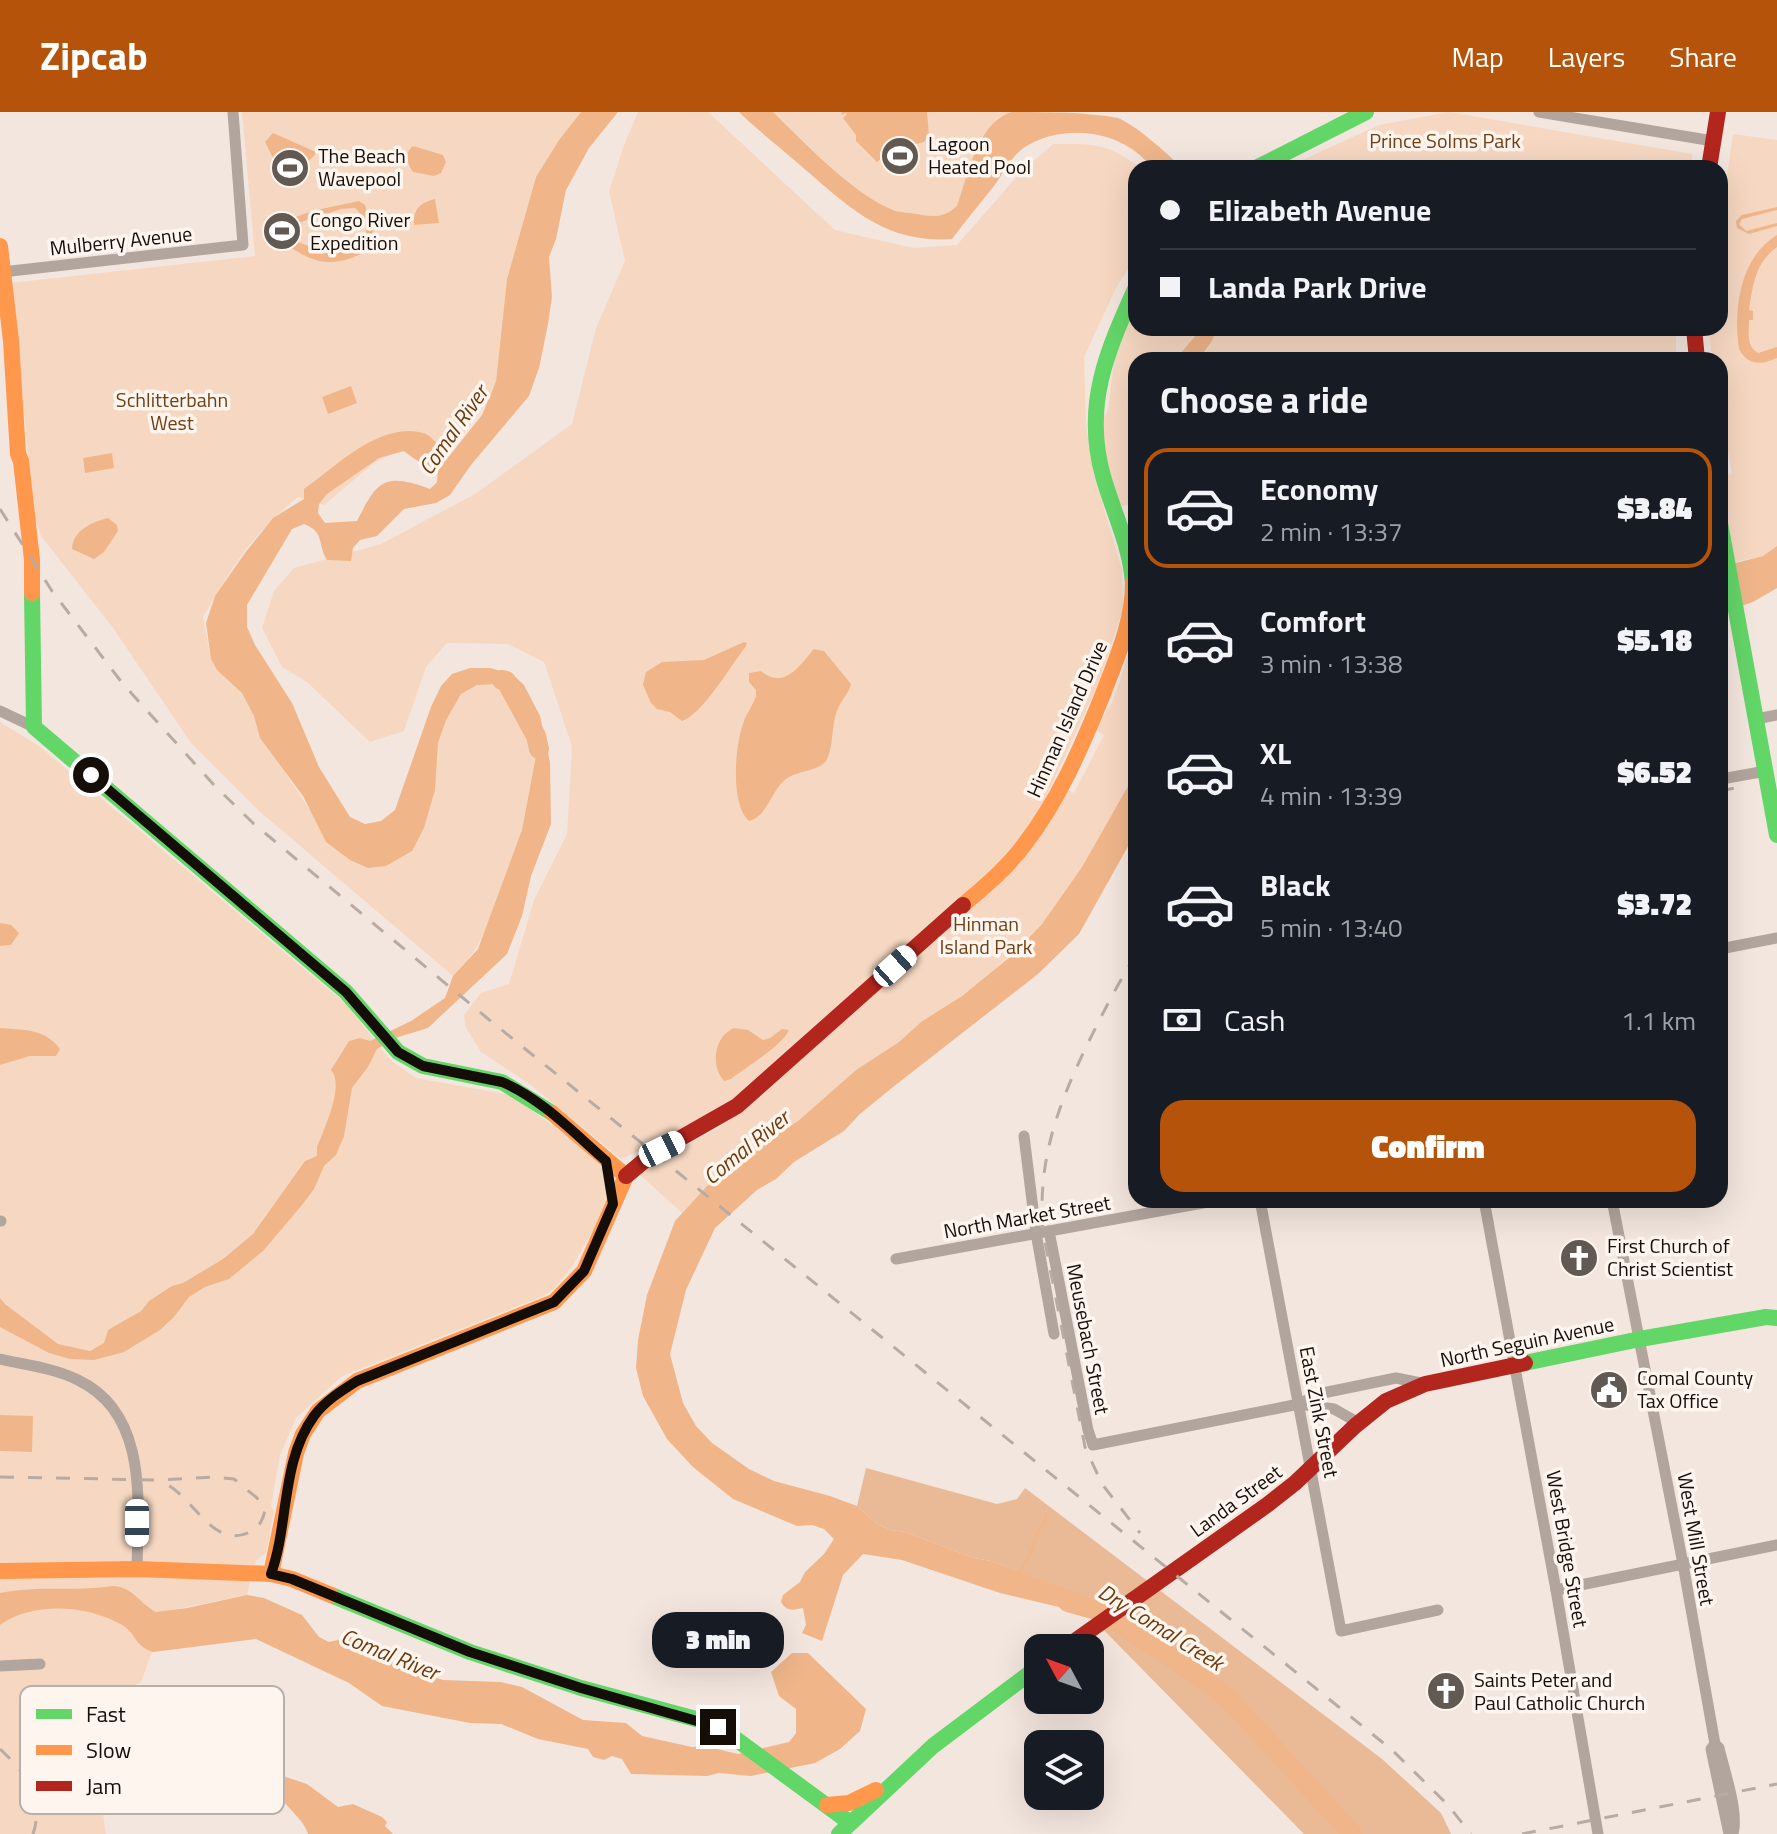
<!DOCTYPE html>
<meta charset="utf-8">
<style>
body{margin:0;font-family:"Titillium Web",sans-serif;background:#20242c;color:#f1f3f6;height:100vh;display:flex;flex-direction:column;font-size:30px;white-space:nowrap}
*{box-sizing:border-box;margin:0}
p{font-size:26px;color:#9ea1a6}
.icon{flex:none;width:44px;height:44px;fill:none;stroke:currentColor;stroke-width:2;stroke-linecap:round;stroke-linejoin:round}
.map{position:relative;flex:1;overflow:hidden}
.drawer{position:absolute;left:1128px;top:240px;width:600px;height:856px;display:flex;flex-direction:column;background:#171b24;border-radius:24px;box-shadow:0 8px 32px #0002}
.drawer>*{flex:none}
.top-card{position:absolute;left:1128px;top:48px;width:600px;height:176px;border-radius:24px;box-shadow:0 8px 32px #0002;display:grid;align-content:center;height:176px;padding:0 32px;background:#171b24}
.needle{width:52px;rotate:311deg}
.fabs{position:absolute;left:1024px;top:1522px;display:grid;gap:16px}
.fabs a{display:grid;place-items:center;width:80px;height:80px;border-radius:16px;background:#171b24;box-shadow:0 8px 32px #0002;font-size:40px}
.end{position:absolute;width:36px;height:36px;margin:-18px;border:10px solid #140d08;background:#fff;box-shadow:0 0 0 4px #fff}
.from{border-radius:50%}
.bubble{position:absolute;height:56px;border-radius:24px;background:#171b24;box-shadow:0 8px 32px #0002;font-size:26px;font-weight:800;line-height:56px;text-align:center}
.car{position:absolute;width:24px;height:48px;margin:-24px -12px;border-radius:10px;box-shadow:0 0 6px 2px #0007;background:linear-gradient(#fff 24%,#345 0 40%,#fff 0 76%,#345 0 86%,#fff 0)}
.top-card b{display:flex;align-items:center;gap:28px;height:76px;font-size:30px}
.top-card b+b{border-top:2px solid #363941}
.top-card i{width:20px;height:20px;background:#f1f3f6}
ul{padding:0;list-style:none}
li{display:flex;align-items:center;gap:24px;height:120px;margin:0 16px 12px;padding:0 16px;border:4px solid transparent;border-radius:24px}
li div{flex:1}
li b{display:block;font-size:30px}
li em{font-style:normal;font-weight:800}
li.selected{border-color:#b45309}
li>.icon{width:72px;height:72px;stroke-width:1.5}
h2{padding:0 32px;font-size:36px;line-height:96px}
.pay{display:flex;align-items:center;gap:20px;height:88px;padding:0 32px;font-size:30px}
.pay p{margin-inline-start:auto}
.primary-button{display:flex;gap:16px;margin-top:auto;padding:16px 32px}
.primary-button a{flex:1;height:92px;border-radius:24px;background:#b45309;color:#fff;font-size:32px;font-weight:800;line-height:92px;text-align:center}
header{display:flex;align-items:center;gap:48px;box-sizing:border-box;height:112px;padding:0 40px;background:#b45309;color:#fff}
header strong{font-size:38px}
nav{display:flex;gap:44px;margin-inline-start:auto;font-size:28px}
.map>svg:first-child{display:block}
</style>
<header>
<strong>Zipcab</strong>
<nav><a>Map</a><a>Layers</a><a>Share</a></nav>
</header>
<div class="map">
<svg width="1777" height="1722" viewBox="0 0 1777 1722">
<rect width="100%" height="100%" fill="#f3e6de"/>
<!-- green -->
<g fill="#f6d8c2">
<path d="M242 0H581L559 28 536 65 507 167 496 269 479 302 435 358 400 338 374 351 324 393 298 385C251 423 233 454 203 505L211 547 244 583 282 656 314 704 334 728 378 752 457 576 491 567C517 582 531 608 535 637 541 680 500 790 479 831 473 843 462 854 453 864L259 699 191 631 113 516 41 424 35 406 10 171 255 144Z"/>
<path d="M638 0H708L835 118 913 136 957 133 1020 61 1053 32C1092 32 1108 30 1140 56H1136V145L1117 174 1084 245 1086 313 1094 363 1122 458 1123 497 1098 572 1038 702 1015 736 735 989 704 1008 621 1047 531 973 481 940 465 914 464 903 481 881 509 872 534 788 567 722 572 635 544 550 508 532 447 531 426 555 404 619 370 630 307 570 282 555 262 516 274 479 294 456 381 432 475 382 572 312 596 216 625 149 609 79 624 33Z"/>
<path d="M773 0H1012C977 10 968 64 957 94 944 106 934 105 917 102 909 100 901 101 893 98 853 82 805 30 773 0Z"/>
<polygon points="1449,0 1692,42 1692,56 1285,56 1379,13"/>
<polygon points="1733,22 1777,28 1777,434 1763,444 1720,453 1720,365 1732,362 1720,294 1720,248 1712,248 1709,216 1720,216 1720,110"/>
<polygon points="1136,194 1136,216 1202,216 1180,242 1169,248 1136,248 1136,290 1130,303 1136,327 1136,396 1134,391 1122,394 1119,392 1105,341 1101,310 1108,298 1114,248"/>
<polygon points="1217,216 1676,216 1676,248 1198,248 1212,229"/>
<path d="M1136 514V660L1082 755 1042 812 986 865 939 901 921 910 899 930 856 958 798 1009 770 1027 731 1062 707 1074 682 1101 639 1062 642 1057 718 1016 740 1001 990 777 1068 678 1074 681 1104 623 1096 618C1100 607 1107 600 1112 590 1122 565 1129 539 1136 514Z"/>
<path d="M0 610 39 634 347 893 390 948 416 966 511 983 594 1044 606 1063 607 1086 594 1117 571 1156 554 1177 541 1185 342 1264 296 1306 280 1343 271 1394 274 1400 266 1441 256 1448 247 1483 167 1499 141 1570C116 1584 96 1590 91 1622L106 1722H0Z"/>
</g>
<!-- forest -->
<polygon fill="#e9ba95" points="866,1356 997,1392 1017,1387 1025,1376 1382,1647 1441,1701 1451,1722 1304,1722 1088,1502 1098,1490 991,1449 974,1446 905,1420 891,1418 877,1412 857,1394"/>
<!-- water -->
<g fill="#f0b68a" fill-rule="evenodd">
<path d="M581 0H618L589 36 566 78 556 127 549 145 552 185 548 212 539 256 529 284 471 353 450 383 436 391 404 397 377 424 360 428 353 436 351 449 327 448C317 431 325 420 304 412L292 417 247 493V515L255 533 292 591 319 655 350 705 365 712 381 709 395 698 431 595 441 574 452 562 470 556H490L512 562 524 573 540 604 550 650 551 712 531 764 522 804 507 842 428 916 395 926 377 937 368 955 352 976 344 1024 336 1043 324 1054 314 1077 302 1093 263 1139 229 1167 205 1175 189 1185 174 1205 160 1218 124 1240 94 1248 70 1247 49 1241 0 1215V1186L5 1192 58 1232 90 1239 104 1231 108 1218 141 1199 149 1189 172 1174 183 1171 223 1147 253 1122 305 1049 317 1044V1035C324 1017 345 973 331 958L349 929 360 926 370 929 411 909 445 886 453 864 478 837 522 718 536 644 528 600 506 576 496 572 477 573 461 582 446 608 438 631 435 678 424 716 412 739 386 754 368 756 350 748 326 730 303 684 260 626 254 604 242 581 217 558 211 547 206 511 215 484 245 441 273 406 304 387V377C337 354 382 307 426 322 432 325 439 334 445 339 438 366 418 350 404 339L379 346 327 382 319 392 318 401 325 411 357 409C377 369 384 360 430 377L437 370 438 358 482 303 496 269 507 167 536 65 559 28Z"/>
<path d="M739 0H773C804 30 853 82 893 98 900 101 909 100 917 102 934 105 944 106 957 94 968 64 977 10 1012 0 1045 0 1086 0 1118 6 1138 15 1166 40 1182 56H1152C1124 18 1064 10 1025 35 1012 43 1003 62 994 74 980 92 965 109 952 127 884 132 848 94 800 53 780 35 758 19 739 0Z"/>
<polygon points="842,0 927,0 929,23 924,30 904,35 894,28 888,31 884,44 877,50 856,29 856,23 843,6 847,2 846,1 841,3"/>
<polygon points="273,21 316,40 314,44 285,70 265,30"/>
<path d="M413 34 443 43 446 50 441 61 434 64 413 60C407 52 404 41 413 34Z"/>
<path d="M435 87 439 111 414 113C413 97 420 91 435 87Z"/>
<path d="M359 89 365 93 375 126C367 145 338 153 319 149 306 146 289 135 279 127L277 120 282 110 312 99ZM355 96C363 102 369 120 365 129 353 135 337 142 324 140L290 127 286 118 292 113 341 97Z"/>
<polygon points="1777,95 1777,98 1742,107 1739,112 1746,119 1777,111 1777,114 1749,122 1737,116 1736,109 1742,103"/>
<path d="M1777 123V135C1755 151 1753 173 1749 198L1753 199V208H1749C1749 221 1746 234 1758 241L1777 235V246C1761 253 1748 254 1739 237 1733 197 1740 145 1777 123Z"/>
<polygon points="1202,216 1217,216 1212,229 1198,248 1169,248 1180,242"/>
<polygon points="351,274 357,291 328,302 322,285"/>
<polygon points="112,341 114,356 85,361 83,346"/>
<path d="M108 406 117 413 118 419 104 440 94 447 72 437C72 419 92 410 108 406Z"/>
<polygon points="1777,434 1777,476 1753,490 1720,501 1720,455 1763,444"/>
<path d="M744 530 747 531 746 534C731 553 703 602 682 609L670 600 657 597 651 591 643 573 646 560 662 550 704 548Z"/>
<path d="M814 537 824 539 851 572C849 582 840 589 837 599 831 614 834 636 826 649 819 659 796 659 786 667 771 678 768 704 749 709 730 692 735 634 743 612 746 601 753 594 756 584V578L749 570V561L761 559C784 579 800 553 814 537Z"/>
<path d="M1136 660V720L1079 822 1038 862 893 975 860 1002 844 1019 794 1050 776 1067 757 1078 715 1116 686 1178 670 1242 683 1291 696 1314 712 1331 749 1357 774 1369 830 1384 857 1394 877 1412 891 1418 905 1420 974 1446 991 1449 1099 1489 1088 1502 1000 1481 902 1448 863 1442 843 1463 822 1529 802 1521 806 1513 803 1496C793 1498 787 1500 781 1490L783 1483 800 1470 805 1460 824 1442 834 1427 824 1417 812 1413 797 1414 733 1387 693 1355 667 1327 643 1284 636 1256 638 1228 647 1183 675 1109 707 1074 731 1062 770 1027 798 1009 856 958 899 930 921 910 962 884 1011 844 1042 812 1082 755Z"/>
<polygon points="0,811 11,813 19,821 11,833 0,834"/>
<path d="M0 916C23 918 45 916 60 937L56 944H30L0 953Z"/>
<path d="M734 916 748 918 763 928 770 926 782 917 789 918C782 934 746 955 731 967L724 969C710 954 714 924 734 916Z"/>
<polygon points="0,1303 33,1304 32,1340 0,1339"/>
<path d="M113 1474C133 1475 139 1491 156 1500L187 1496 247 1483 264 1486 302 1503 319 1525 329 1530 351 1525 391 1550 413 1559 443 1568 500 1570 522 1575 583 1608 626 1611 642 1624 692 1635 704 1634 738 1642 789 1630 796 1621V1597L779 1584 771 1560 792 1541H808L866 1597 860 1619 840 1637 815 1651 751 1664 719 1661 707 1664 631 1662 622 1647 612 1644 604 1648 593 1645 588 1637 538 1627 501 1612 470 1611 382 1594 349 1571 256 1527 153 1540C133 1533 137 1522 122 1513 88 1493 33 1489 0 1513V1481C37 1473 75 1480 113 1474Z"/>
<path d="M283 1664 307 1672 338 1695 353 1692 382 1705 387 1710 385 1714 393 1722H308C303 1705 281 1692 272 1673Z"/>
</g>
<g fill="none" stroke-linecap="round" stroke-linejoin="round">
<!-- stream -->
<polyline stroke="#f0b68a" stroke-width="3" points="1018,1462 1032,1439 1038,1419 1045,1410 1046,1402"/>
<!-- river -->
<g stroke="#f0b68a" stroke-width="20">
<polyline points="502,568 506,569 536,624 539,637"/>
<polyline points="1068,1490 1097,1498 1167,1542 1228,1586 1352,1722"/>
</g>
<!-- street -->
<g stroke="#b1a59d" stroke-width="11">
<polyline points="1539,0 1713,29"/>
<polyline points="2,160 243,133 233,0"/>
<polyline points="0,599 34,615"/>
<polyline points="1756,607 1777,603"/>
<polyline points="1727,666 1766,659"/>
<polyline points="1720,837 1777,826"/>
<polyline points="1024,1024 1036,1121 1054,1222"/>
<polyline points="1260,1088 1341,1519 1438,1498"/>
<polyline points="1484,1088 1556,1478 1598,1722"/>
<path d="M1612 1088 1683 1452 1715 1632 1719 1636C1724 1658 1739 1700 1733 1722"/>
<polyline points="0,1109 1,1109"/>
<polyline points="1049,1119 1088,1318 1093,1333 1299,1292 1318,1282 1396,1266 1421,1271"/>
<polyline points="896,1147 1219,1088"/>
<path d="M0 1247C26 1253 54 1256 78 1268 149 1302 138 1391 137 1457"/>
<polyline points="1299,1292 1334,1297 1357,1310"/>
<polyline points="1556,1478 1777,1433"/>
<polyline points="0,1554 40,1552"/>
<polyline points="1715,1632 1711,1637 1729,1722"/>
</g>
<!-- fast -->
<g stroke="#63d668" stroke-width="16">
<polyline points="1256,56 1366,0"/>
<polyline points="1720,411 1777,723"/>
<path d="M1133 471C1130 432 1113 400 1103 364 1083 293 1107 239 1136 175"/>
<polyline points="32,481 34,615 346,880 398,940 423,954 502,970 552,1001"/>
<polyline points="1525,1251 1640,1227 1766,1205 1777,1206"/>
<polyline points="331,1483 470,1540 581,1576 707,1610 729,1622 849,1710"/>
<polyline points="839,1722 933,1634 1038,1555"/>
</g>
<!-- slow -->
<g stroke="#ff974d" stroke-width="16">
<polyline points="0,134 11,229 18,342 21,349 32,448 32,481"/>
<path d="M963 793C985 774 1007 756 1024 733 1059 688 1082 634 1103 582 1117 545 1133 510 1133 471"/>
<polyline points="0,1459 137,1457 271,1462 292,1467 331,1483"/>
<polyline points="271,1462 296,1341 303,1322 318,1299 357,1269 554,1190 584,1159 626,1064 552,1001"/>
<polyline points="827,1693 849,1691 876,1678"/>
</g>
<!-- jam -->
<g stroke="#b3261e" stroke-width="16">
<polyline points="1709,56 1718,0"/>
<polyline points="1694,216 1697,248"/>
<polyline points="626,1064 651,1043 737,994 963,793"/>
<polyline points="1065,1536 1267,1393 1295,1371 1355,1314 1386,1289 1425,1272 1525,1251"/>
</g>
<!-- rail -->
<g stroke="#b7aba4" stroke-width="3" stroke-dasharray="14 14" stroke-linecap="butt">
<polyline points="0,397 52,479 123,572 214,673 254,712 487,906 1392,1638 1447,1692 1471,1722"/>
<polyline points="1720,679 1745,674"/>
<path d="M1136 843C1119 869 1105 897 1091 925 1059 990 1037 1046 1043 1120L1085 1335 1102 1372 1140 1421"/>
<path d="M0 1365 157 1368 214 1365 234 1367 257 1386 265 1398C263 1407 260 1414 252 1419 210 1441 193 1378 157 1368"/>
<path d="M0 1637C25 1660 45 1687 33 1722"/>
<polyline points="1522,1722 1777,1672"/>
</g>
</g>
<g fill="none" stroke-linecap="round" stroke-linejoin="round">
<!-- route -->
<path stroke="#140d08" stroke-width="10" d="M91 663 346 880 398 940 423 954 502 970C542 987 574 1021 606 1049L613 1092 584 1159 554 1190 357 1269C341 1279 325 1289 314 1304 281 1349 289 1412 271 1462L292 1467 470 1540 581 1576 718 1615"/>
</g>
<!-- icons -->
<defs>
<symbol id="stadium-disc" viewBox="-11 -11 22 22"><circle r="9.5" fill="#625953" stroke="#fef5ef"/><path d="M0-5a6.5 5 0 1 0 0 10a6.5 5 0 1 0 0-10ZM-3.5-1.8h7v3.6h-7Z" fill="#fff"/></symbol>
<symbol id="church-disc" viewBox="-11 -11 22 22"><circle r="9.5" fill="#625953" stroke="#fef5ef"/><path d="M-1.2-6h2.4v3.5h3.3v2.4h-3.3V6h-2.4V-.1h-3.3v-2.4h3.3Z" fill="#fff"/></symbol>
<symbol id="civic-disc" viewBox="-11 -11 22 22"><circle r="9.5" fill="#625953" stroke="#fef5ef"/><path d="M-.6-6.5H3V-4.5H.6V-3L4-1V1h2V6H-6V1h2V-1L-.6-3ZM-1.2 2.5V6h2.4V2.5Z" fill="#fff"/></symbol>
</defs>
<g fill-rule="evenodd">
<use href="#stadium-disc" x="878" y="22" width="44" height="44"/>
<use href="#stadium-disc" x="268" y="34" width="44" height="44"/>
<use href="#stadium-disc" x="260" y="97" width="44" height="44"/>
<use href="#church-disc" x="1557" y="1124" width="44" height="44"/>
<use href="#civic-disc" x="1587" y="1256" width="44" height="44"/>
<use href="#church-disc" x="1424" y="1557" width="44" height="44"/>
</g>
<g text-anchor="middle" stroke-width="7" stroke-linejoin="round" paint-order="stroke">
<!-- park labels -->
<g font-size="20" fill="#703e12" stroke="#fef5ef">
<text x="1445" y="36">Prince Solms Park</text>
<text x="172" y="295">Schlitterbahn<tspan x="172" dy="23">West</tspan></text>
<text x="986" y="819">Hinman<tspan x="986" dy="23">Island Park</tspan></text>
</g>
<!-- poi labels -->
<g font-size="20" fill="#140d08" stroke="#fef5ef" text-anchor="start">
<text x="928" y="39">Lagoon<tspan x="928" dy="23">Heated Pool</tspan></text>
<text x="318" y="51">The Beach<tspan x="318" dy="23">Wavepool</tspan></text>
<text x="310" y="115">Congo River<tspan x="310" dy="23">Expedition</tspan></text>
<text x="1607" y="1141">First Church of<tspan x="1607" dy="23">Christ Scientist</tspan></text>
<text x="1637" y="1273">Comal County<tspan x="1637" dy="23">Tax Office</tspan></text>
<text x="1474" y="1575">Saints Peter and<tspan x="1474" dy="23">Paul Catholic Church</tspan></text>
</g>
<!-- street labels -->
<g font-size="20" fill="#140d08" stroke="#fef5ef">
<text transform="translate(121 129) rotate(-6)" y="7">Mulberry Avenue</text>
<text transform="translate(1067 607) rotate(-66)" y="7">Hinman Island Drive</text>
<text transform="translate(1027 1105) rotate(-10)" y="7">North Market Street</text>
<text transform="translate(1088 1227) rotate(79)" y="7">Meusebach Street</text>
<text transform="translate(1527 1230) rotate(-12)" y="7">North Seguin Avenue</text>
<text transform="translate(1319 1300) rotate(79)" y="7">East Zink Street</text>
<text transform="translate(1236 1389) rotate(-36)" y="7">Landa Street</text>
<text transform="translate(1696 1427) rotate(80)" y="7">West Mill Street</text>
<text transform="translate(1567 1437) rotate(80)" y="7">West Bridge Street</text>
</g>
<!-- water labels -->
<g font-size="22" font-style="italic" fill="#6c3a0d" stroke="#fef5ef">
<text transform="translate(453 318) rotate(-55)" y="8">Comal River</text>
<text transform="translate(746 1035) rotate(-39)" y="8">Comal River</text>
<text transform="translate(1161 1515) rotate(32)" y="8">Dry Comal Creek</text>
<text transform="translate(390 1542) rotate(22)" y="8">Comal River</text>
</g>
</g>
<!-- legend -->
<rect x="20" y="1574" width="264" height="128" rx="12" fill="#fef5ef" stroke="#b8afaa" stroke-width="2"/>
<rect x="36" y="1597" width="36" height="10" fill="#63d668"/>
<rect x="36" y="1633" width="36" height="10" fill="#ff974d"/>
<rect x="36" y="1669" width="36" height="10" fill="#b3261e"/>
<g font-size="22" fill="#140d08">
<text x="86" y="1610">Fast</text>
<text x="86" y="1646">Slow</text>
<text x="86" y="1682">Jam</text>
</g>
</svg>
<div class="fabs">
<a><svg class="needle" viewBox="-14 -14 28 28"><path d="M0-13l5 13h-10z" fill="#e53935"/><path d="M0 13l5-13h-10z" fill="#9ea1a6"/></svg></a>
<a><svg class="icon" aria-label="layers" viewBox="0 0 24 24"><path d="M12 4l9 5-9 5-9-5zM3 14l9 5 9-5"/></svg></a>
</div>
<i class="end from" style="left:91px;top:663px"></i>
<i class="end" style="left:718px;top:1615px"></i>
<div class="bubble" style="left:652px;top:1500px;width:132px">3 min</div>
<i class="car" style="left:895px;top:854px;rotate:48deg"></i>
<i class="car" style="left:662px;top:1037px;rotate:64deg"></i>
<i class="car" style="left:137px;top:1411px;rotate:180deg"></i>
<div class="top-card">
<b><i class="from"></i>Elizabeth Avenue</b>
<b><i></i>Landa Park Drive</b>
</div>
<section class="drawer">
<h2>Choose a ride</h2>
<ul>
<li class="selected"><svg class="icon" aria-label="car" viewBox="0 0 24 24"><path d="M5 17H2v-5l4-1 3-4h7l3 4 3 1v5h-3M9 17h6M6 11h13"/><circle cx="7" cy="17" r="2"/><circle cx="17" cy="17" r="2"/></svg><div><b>Economy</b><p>2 min · 13:37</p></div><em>$3.84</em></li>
<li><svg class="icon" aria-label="car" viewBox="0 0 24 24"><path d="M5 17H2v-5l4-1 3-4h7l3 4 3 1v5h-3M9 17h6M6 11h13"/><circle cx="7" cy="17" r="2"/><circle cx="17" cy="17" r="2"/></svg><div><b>Comfort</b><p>3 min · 13:38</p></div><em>$5.18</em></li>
<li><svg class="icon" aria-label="car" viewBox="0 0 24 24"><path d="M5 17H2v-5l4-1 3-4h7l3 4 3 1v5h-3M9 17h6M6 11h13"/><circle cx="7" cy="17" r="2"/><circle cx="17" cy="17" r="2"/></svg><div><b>XL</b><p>4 min · 13:39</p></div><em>$6.52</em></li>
<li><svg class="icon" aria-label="car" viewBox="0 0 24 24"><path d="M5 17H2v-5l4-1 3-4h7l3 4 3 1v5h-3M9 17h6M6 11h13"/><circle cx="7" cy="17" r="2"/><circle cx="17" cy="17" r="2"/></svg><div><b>Black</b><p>5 min · 13:40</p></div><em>$3.72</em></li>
</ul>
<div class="pay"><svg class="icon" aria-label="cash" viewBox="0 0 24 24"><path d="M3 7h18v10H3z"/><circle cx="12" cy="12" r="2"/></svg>Cash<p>1.1 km</p></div>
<div class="primary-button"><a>Confirm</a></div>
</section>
</div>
